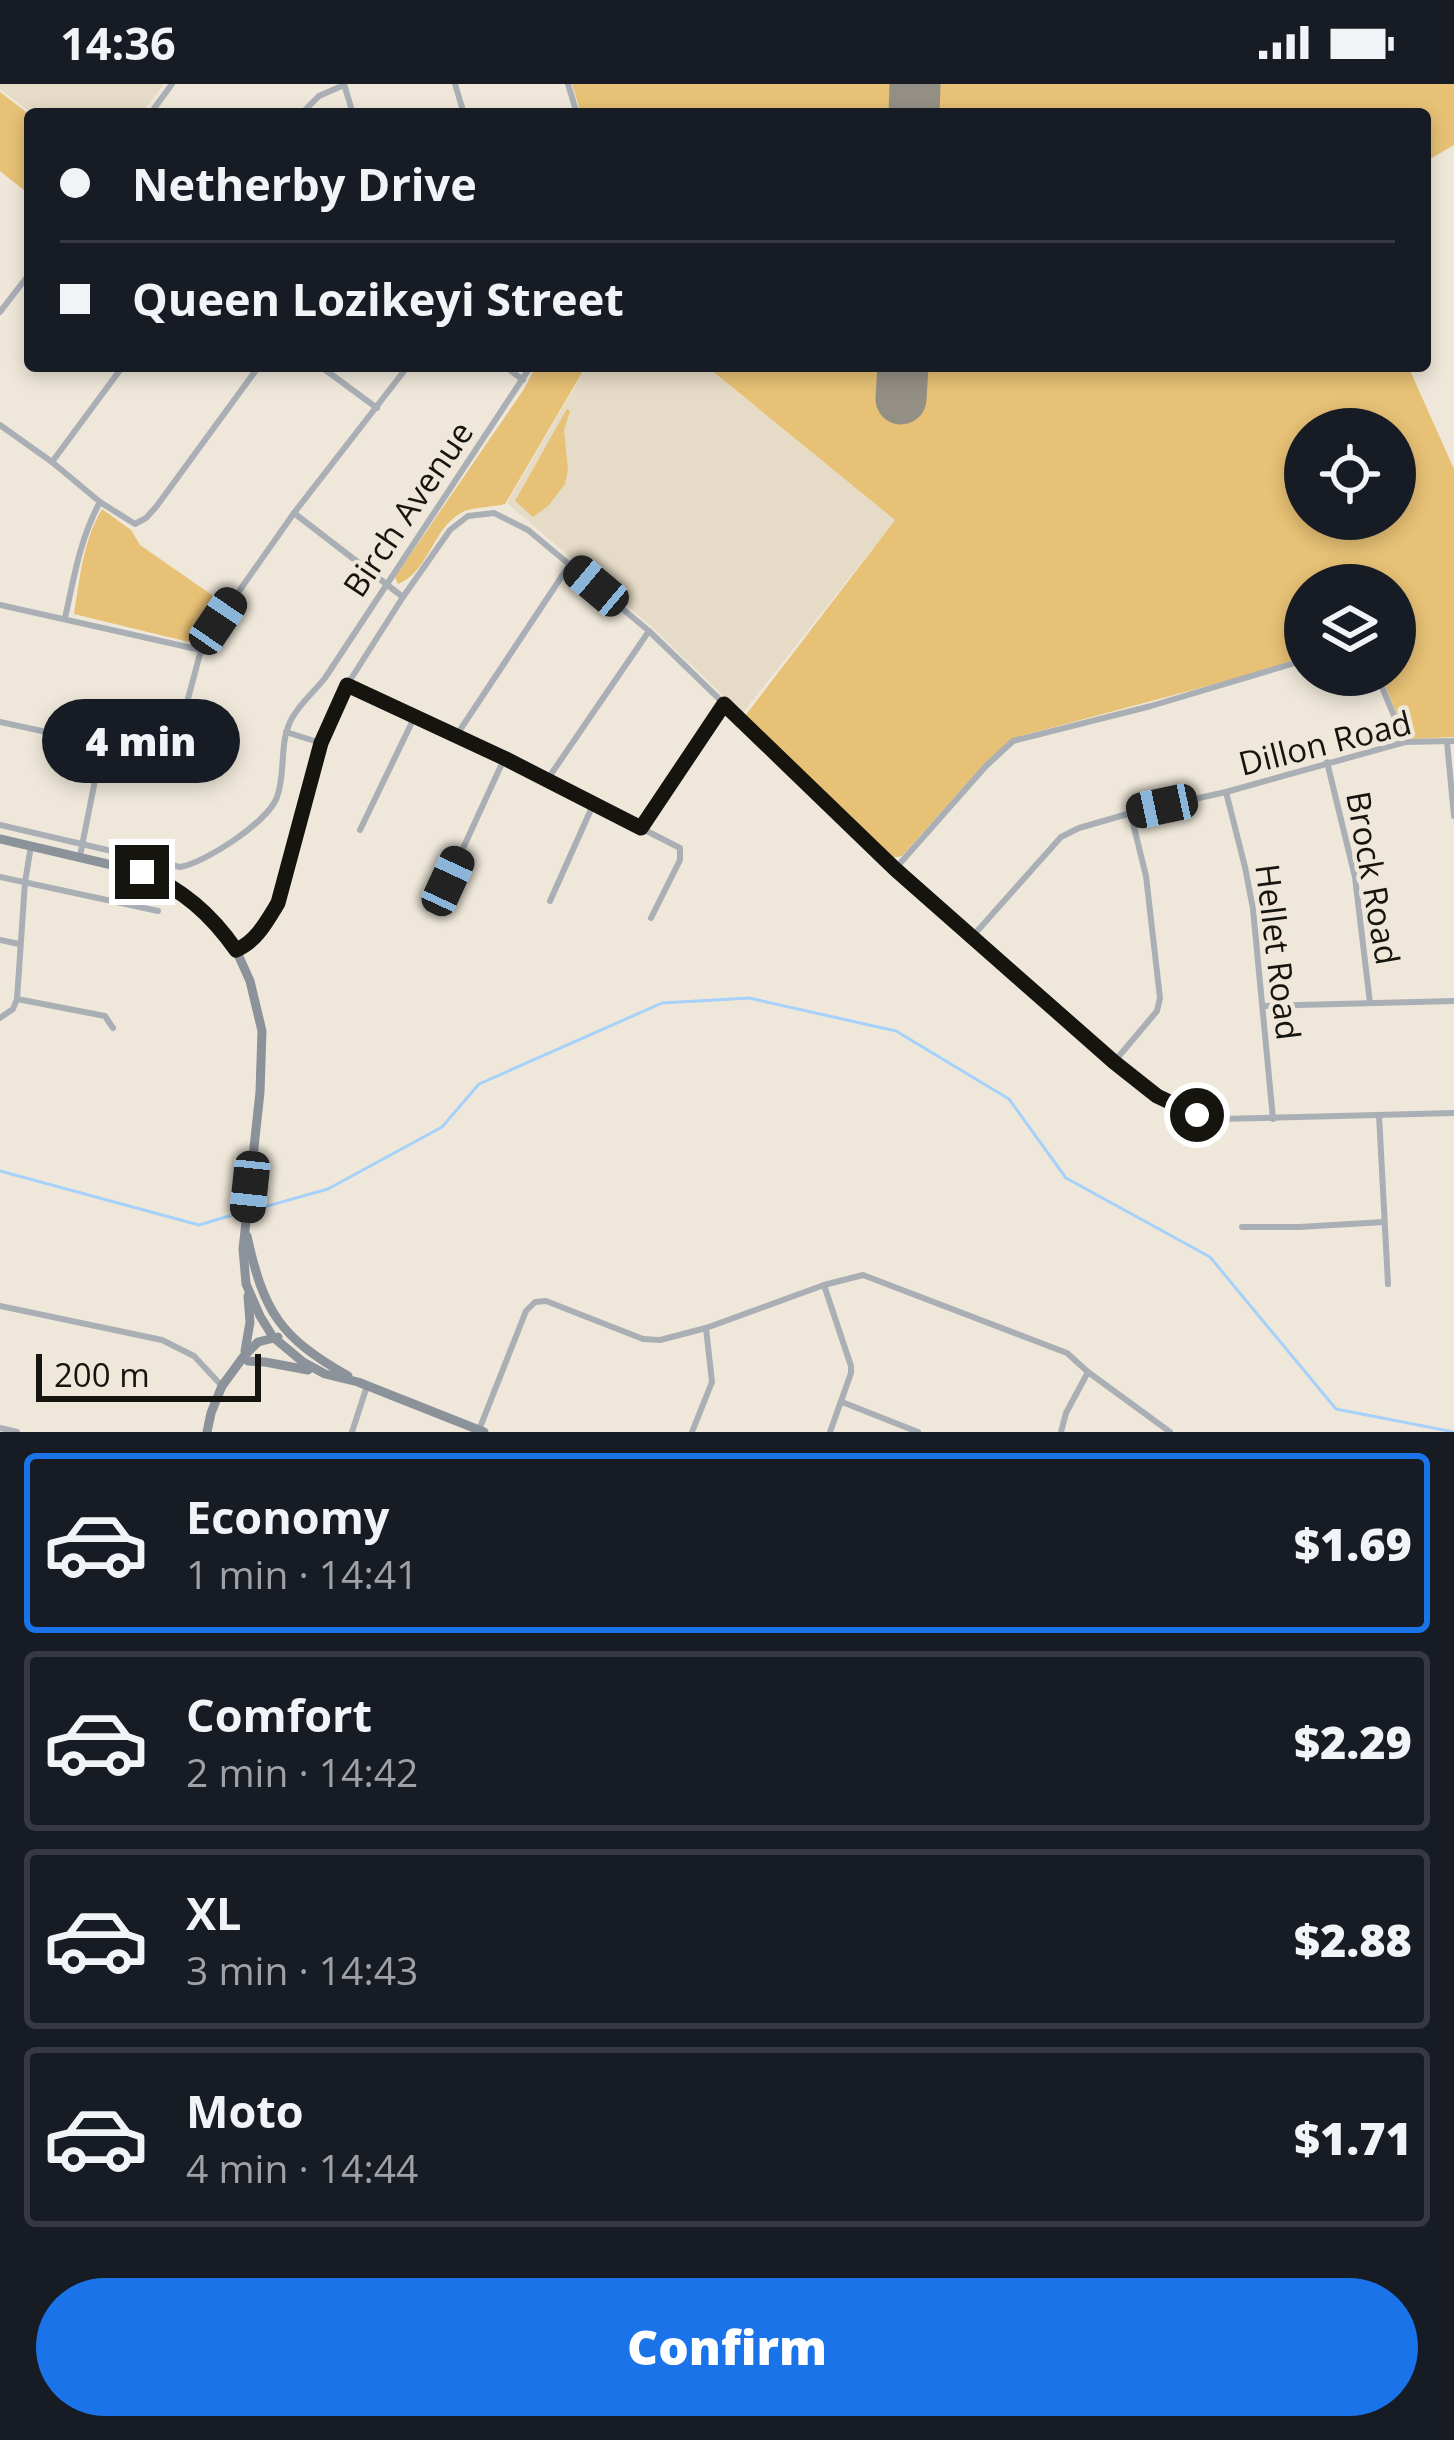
<!DOCTYPE html>
<meta charset="utf-8">
<style>
body{margin:0;font-family:"Open Sans",sans-serif;background:#242831;color:#f1f3f6;height:100vh;display:flex;flex-direction:column;font-size:45px;white-space:nowrap}
*{box-sizing:border-box;margin:0}
p{font-size:39px;color:#9ea1a6}
.icon{flex:none;width:66px;height:66px;fill:none;stroke:currentColor;stroke-width:2;stroke-linecap:round;stroke-linejoin:round}
.map{position:relative;height:1348px;overflow:hidden}
.sheet{display:flex;flex-direction:column;background:#171b24;flex:1}
.sheet>*{flex:none}
.banner{position:absolute;left:24px;top:24px;width:1407px;height:264px;border-radius:12px;box-shadow:0 6px 18px #0003;display:grid;align-content:center;height:264px;padding:0 36px;background:#171b24}
.controls{position:absolute;left:1284px;top:324px;display:grid;gap:24px}
.controls a{display:grid;place-items:center;width:132px;height:132px;border-radius:50%;background:#171b24;box-shadow:0 6px 18px #0003;font-size:60px}
.scale{position:absolute;left:36px;bottom:30px;width:225px;box-sizing:border-box;padding-left:12px;border:6px solid #16140f;border-top:0;font-size:33px;line-height:42px;white-space:nowrap;color:#16140f;-webkit-text-stroke:9px #efe8da;paint-order:stroke}
.end{position:absolute;width:54px;height:54px;margin:-27px;border:15px solid #16140f;background:#fff;box-shadow:0 0 0 6px #fff}
.from{border-radius:50%}
.bubble{position:absolute;height:84px;border-radius:42px;background:#171b24;box-shadow:0 6px 18px #0003;font-size:39px;font-weight:800;line-height:84px;text-align:center}
.car{position:absolute;width:36px;height:72px;margin:-36px -18px;border-radius:15px;box-shadow:0 0 9px 3px #0007;background:linear-gradient(#222 24%,#8ab4d8 0 40%,#222 0 76%,#8ab4d8 0 86%,#222 0)}
.banner b{display:flex;align-items:center;gap:42px;height:114px;font-size:45px}
.banner b+b{border-top:3px solid #363941}
.banner i{width:30px;height:30px;background:#f1f3f6}
ul{padding:21px 0 0;list-style:none}
li{display:flex;align-items:center;gap:36px;height:180px;margin:0 24px 18px;padding:0 12px;border:6px solid #363941;border-radius:12px}
li div{flex:1}
li b{display:block;font-size:45px}
li em{font-style:normal;font-weight:800}
li.on{border-color:#1a73e8}
li>.icon{width:108px;height:108px;stroke-width:1.5}
.button{display:flex;gap:24px;margin-top:auto;padding:24px 36px}
.button a{flex:1;height:138px;border-radius:72px;background:#1a73e8;color:#fff;font-size:48px;font-weight:800;line-height:138px;text-align:center}
.status{display:flex;justify-content:space-between;align-items:center;height:84px;padding:0 60px;background:#171b24;direction:ltr}
.status svg{height:33px;fill:currentColor}
.map>svg:first-child{display:block}
</style>
<div class="status"><b>14:36</b><svg viewBox="0 0 49 12"><path d="M0 12V9h3v3zM5 12V6h3v6zM10 12V3h3v9zM15 12V0h3v12zM26 1h20v11H26zM47 4h2v5h-2z"/></svg></div>
<div class="map">
<svg width="1454" height="1348" viewBox="0 0 1454 1348">
<rect width="100%" height="100%" fill="#efe8da"/>
<!-- built -->
<g fill="#e6dbc6">
<polygon points="0,0 164,0 141,30 33,30 0,5"/>
<polygon points="587,282 705,282 895,436 742,630 652,543 507,419"/>
</g>
<!-- green -->
<g fill="#e7c175" fill-rule="evenodd">
<polygon points="572,0 1454,0 1454,61 1425,78 1425,30 581,30"/>
<polygon points="0,8 30,31 30,111 0,87"/>
<path d="M536 282H586L505 420C492 423 477 423 465 427 433 440 430 488 398 500L395 493 524 305Z"/>
<path d="M706 282H1408L1454 385V653L1411 655 1406 652 1381 591H1395V501H1305V572L1252 590 1021 652 984 680 902 772 891 774 745 632 895 436ZM1305 345H1395V435H1305Z"/>
<polygon points="567,325 570,327 564,346 568,386 565,400 549,421 533,433 515,417"/>
<path d="M102 425 131 446 140 461 222 518 197 560 74 530C80 494 83 457 102 425Z"/>
</g>
<g fill="none" stroke-linecap="round" stroke-linejoin="round">
<!-- stream -->
<g stroke="#a5d1fa" stroke-width="3">
<polyline points="0,1087 199,1141 243,1128"/>
<polyline points="253,1126 328,1105 442,1043 479,1000 662,919 749,914 896,947 1009,1015 1066,1094 1210,1173 1336,1325 1454,1348"/>
</g>
<!-- runway -->
<g stroke="#948f85" stroke-width="51">
<polyline points="914,30 915,0"/>
<polyline points="901,315 903,282"/>
</g>
<!-- street -->
<g stroke="#a9afb4" stroke-width="6">
<polyline points="344,0 353,30"/>
<polyline points="455,0 464,30"/>
<polyline points="568,0 577,30"/>
<polyline points="150,30 172,0"/>
<polyline points="301,30 319,12 344,1"/>
<polyline points="0,228 30,189"/>
<polyline points="320,282 377,324"/>
<polyline points="505,282 523,296"/>
<polyline points="0,341 52,378 100,418 135,440 146,434 156,423 259,282"/>
<polyline points="52,378 123,282"/>
<polyline points="294,429 403,513"/>
<polyline points="0,521 201,566"/>
<path d="M65 534C74 494 80 454 100 418"/>
<polyline points="1377,591 1405,658"/>
<polyline points="347,601 504,674 680,764 680,776 651,834"/>
<polyline points="0,638 157,672 163,671 175,663 201,566 218,537 294,429 408,282"/>
<polyline points="286,648 321,659"/>
<polyline points="456,652 570,480"/>
<polyline points="1447,658 1454,732"/>
<polyline points="1327,678 1355,793 1370,919"/>
<polyline points="547,696 649,547"/>
<polyline points="1226,708 1245,783 1253,825 1273,1035"/>
<path d="M0 741 180 783C205 779 268 738 277 713 286 689 279 662 290 638 297 622 314 608 325 594L531 282"/>
<polyline points="641,744 725,620"/>
<polyline points="360,746 414,634"/>
<polyline points="80,772 102,661"/>
<polyline points="895,785 986,682 1013,657 1151,622 1305,576"/>
<polyline points="0,793 158,827"/>
<polyline points="448,797 504,675"/>
<polyline points="550,817 593,721"/>
<polyline points="972,853 1061,753 1079,744 1131,729 1226,708 1405,658 1454,657"/>
<polyline points="0,856 19,860"/>
<polyline points="236,866 246,862 255,853 278,819 304,715 321,659 347,601 403,513 450,446 468,432 494,429 528,446 649,547 895,785 1114,978 1157,1012 1179,1024 1197,1031 1220,1035 1454,1029"/>
<polyline points="17,915 105,932 113,944"/>
<polyline points="1263,922 1454,917"/>
<polyline points="0,934 13,925 17,915 25,798 31,762"/>
<polyline points="1114,978 1157,927 1160,914 1146,792 1131,731"/>
<polyline points="1379,1031 1388,1200"/>
<polyline points="1242,1143 1299,1143 1384,1138"/>
<polyline points="824,1201 851,1282 851,1289 830,1348"/>
<polyline points="0,1222 162,1256 194,1272 222,1302"/>
<polyline points="842,1318 918,1348"/>
<polyline points="0,1344 17,1348"/>
<polyline points="479,1346 526,1227 535,1218 546,1217 643,1255 660,1256 706,1244 824,1201 863,1191 1067,1269 1088,1288 1170,1348"/>
<polyline points="352,1348 367,1302"/>
<polyline points="692,1348 712,1298 706,1244"/>
<polyline points="1061,1348 1066,1329 1088,1288"/>
</g>
<!-- secondary -->
<g stroke="#8b929a" stroke-width="9">
<polyline points="0,755 142,788 174,803 216,839 236,866 250,897 262,947 260,1008 243,1165 246,1200 260,1232 273,1253 303,1278 325,1290 358,1298 484,1348"/>
<path d="M247 1152C264 1229 280 1253 348 1292"/>
<polyline points="245,1267 250,1238 248,1212"/>
<polyline points="248,1277 265,1278 308,1286"/>
<polyline points="207,1348 211,1329 222,1302 244,1272 258,1258 278,1253"/>
</g>
</g>
<g fill="none" stroke-linecap="round" stroke-linejoin="round">
<!-- route -->
<path stroke="#16140f" stroke-width="15" d="M142 788C182 805 211 830 236 866 256 858 267 837 278 819L321 659 347 601 504 674 641 744 724 620 895 785 1114 978 1157 1012 1197 1031"/>
</g>
<g text-anchor="middle" stroke-width="9" stroke-linejoin="round" paint-order="stroke">
<!-- street labels -->
<g font-size="33" fill="#16140f" stroke="#efe8da">
<text transform="translate(408 425) rotate(-56)" y="12">Birch Avenue</text>
<text transform="translate(1325 659) rotate(-14)" y="12">Dillon Road</text>
<text transform="translate(1373 794) rotate(80)" y="12">Brock Road</text>
<text transform="translate(1278 868) rotate(83)" y="12">Hellet Road</text>
</g>
</g>
</svg>
<div class="controls">
<a><svg class="icon" aria-label="locate" viewBox="0 0 24 24"><circle cx="12" cy="12" r="6"/><path d="M12 2v4M12 18v4M2 12h4M18 12h4"/></svg></a>
<a><svg class="icon" aria-label="layers" viewBox="0 0 24 24"><path d="M12 4l9 5-9 5-9-5zM3 14l9 5 9-5"/></svg></a>
</div>
<div class="scale">200 m</div>
<i class="end from" style="left:1197px;top:1031px"></i>
<i class="end" style="left:142px;top:788px"></i>
<div class="bubble" style="left:42px;top:615px;width:198px">4 min</div>
<i class="car" style="left:596px;top:502px;rotate:310deg"></i>
<i class="car" style="left:218px;top:537px;rotate:34deg"></i>
<i class="car" style="left:1162px;top:722px;rotate:258deg"></i>
<i class="car" style="left:448px;top:797px;rotate:25deg"></i>
<i class="car" style="left:250px;top:1103px;rotate:186deg"></i>
<div class="banner">
<b><i class="from"></i>Netherby Drive</b>
<b><i></i>Queen Lozikeyi Street</b>
</div>
</div>
<section class="sheet">
<ul>
<li class="on"><svg class="icon" aria-label="car" viewBox="0 0 24 24"><path d="M5 17H2v-5l4-1 3-4h7l3 4 3 1v5h-3M9 17h6M6 11h13"/><circle cx="7" cy="17" r="2"/><circle cx="17" cy="17" r="2"/></svg><div><b>Economy</b><p>1 min · 14:41</p></div><em>$1.69</em></li>
<li><svg class="icon" aria-label="car" viewBox="0 0 24 24"><path d="M5 17H2v-5l4-1 3-4h7l3 4 3 1v5h-3M9 17h6M6 11h13"/><circle cx="7" cy="17" r="2"/><circle cx="17" cy="17" r="2"/></svg><div><b>Comfort</b><p>2 min · 14:42</p></div><em>$2.29</em></li>
<li><svg class="icon" aria-label="car" viewBox="0 0 24 24"><path d="M5 17H2v-5l4-1 3-4h7l3 4 3 1v5h-3M9 17h6M6 11h13"/><circle cx="7" cy="17" r="2"/><circle cx="17" cy="17" r="2"/></svg><div><b>XL</b><p>3 min · 14:43</p></div><em>$2.88</em></li>
<li><svg class="icon" aria-label="car" viewBox="0 0 24 24"><path d="M5 17H2v-5l4-1 3-4h7l3 4 3 1v5h-3M9 17h6M6 11h13"/><circle cx="7" cy="17" r="2"/><circle cx="17" cy="17" r="2"/></svg><div><b>Moto</b><p>4 min · 14:44</p></div><em>$1.71</em></li>
</ul>
<div class="button"><a>Confirm</a></div>
</section>
